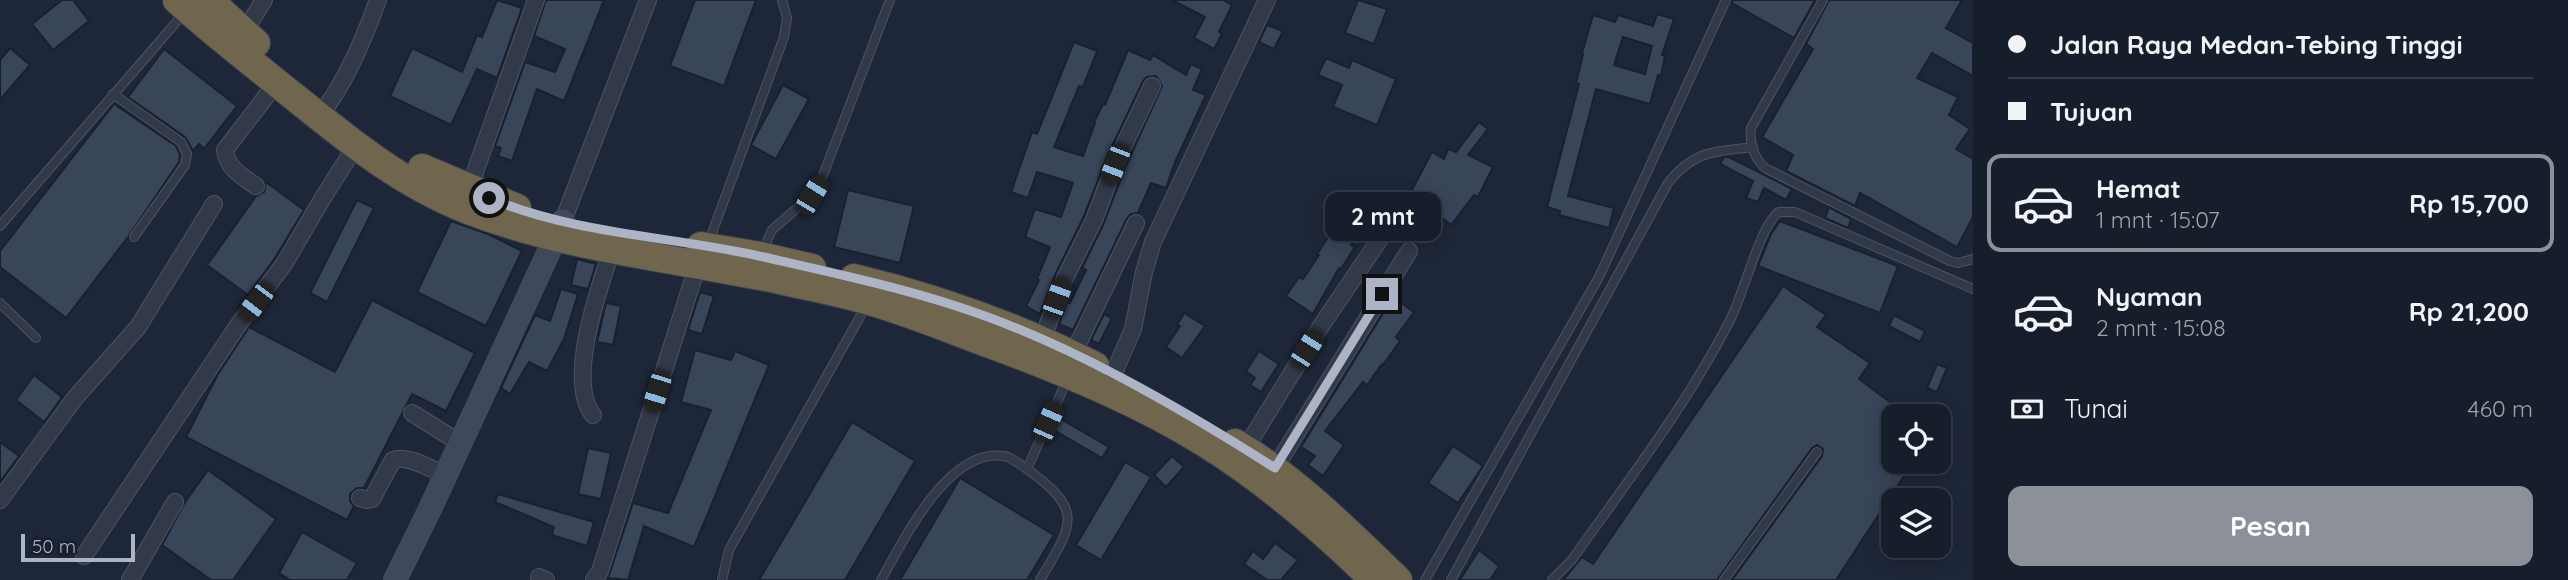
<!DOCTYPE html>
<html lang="id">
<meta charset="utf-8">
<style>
body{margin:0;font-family:Quicksand,sans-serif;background:#232a37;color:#f1f3f6;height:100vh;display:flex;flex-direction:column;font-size:26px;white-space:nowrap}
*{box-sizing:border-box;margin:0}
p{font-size:23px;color:#9ea2a9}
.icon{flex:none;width:38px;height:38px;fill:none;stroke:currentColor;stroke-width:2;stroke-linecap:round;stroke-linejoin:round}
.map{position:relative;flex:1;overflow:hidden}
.sheet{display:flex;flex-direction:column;background:#161d2b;width:595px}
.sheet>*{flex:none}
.banner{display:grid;align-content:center;height:154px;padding:0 35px;background:#161d2b}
.tools{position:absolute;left:1881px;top:404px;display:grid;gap:14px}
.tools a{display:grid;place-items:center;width:70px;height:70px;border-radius:14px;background:#161d2b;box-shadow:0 4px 18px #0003,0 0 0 2px #353b47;font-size:35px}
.scale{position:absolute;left:21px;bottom:18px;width:114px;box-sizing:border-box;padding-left:7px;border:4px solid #acb4c6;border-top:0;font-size:19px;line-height:24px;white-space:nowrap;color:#acb4c6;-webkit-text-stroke:5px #171f2e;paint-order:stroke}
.end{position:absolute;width:32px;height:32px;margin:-16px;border:9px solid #acb4c6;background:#111;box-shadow:0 0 0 4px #111}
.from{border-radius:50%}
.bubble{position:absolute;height:49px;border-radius:14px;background:#161d2b;box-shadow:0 4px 18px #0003,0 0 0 2px #353b47;font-size:23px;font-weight:800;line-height:49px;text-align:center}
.car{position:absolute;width:21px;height:42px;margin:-21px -10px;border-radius:9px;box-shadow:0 0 5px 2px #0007;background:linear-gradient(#222 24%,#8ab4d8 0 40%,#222 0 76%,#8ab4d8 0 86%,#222 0)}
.banner b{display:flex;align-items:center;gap:24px;height:66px;font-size:26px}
.banner b+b{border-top:2px solid #353b47}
.banner i{width:18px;height:18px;background:#f1f3f6}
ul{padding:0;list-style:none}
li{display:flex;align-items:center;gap:21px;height:98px;margin:0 14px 10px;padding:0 21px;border:4px solid transparent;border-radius:14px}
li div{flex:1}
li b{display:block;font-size:26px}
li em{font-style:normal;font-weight:800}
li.active{border-color:#8c9099}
li>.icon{width:63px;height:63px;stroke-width:1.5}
.pay{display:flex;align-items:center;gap:18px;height:77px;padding:0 35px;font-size:26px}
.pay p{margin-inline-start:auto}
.button{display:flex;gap:14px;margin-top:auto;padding:14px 35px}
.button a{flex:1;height:80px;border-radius:14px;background:#8c9099;color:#fff;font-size:28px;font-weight:800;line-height:80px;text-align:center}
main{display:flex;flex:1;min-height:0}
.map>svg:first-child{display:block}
</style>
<main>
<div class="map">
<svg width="1973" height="580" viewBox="0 0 1973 580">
<rect width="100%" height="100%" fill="#1e2739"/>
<!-- building -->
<g fill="#394559" stroke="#192130" stroke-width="2" fill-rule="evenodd">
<polygon points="62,0 73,0 89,21 53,50 32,24"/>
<polygon points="497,0 522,8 497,78 477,69 451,125 390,96 412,48 462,72 477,35 482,37"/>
<polygon points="546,0 604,0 564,101 537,89 512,161 498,156 501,148 495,146 525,62 555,72 565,49 534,36"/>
<polygon points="695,0 756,0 724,86 670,66"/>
<polygon points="1172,0 1223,0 1232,5 1219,32 1222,34 1214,49 1194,38 1205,17"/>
<polygon points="1358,0 1387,9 1374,44 1345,33"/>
<polygon points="1732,0 1815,0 1794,38 1732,3"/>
<polygon points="1829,0 1962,0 1946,28 1973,43 1973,76 1932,53 1917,78 1958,97 1949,115 1970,129 1956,149 1973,159 1973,217 1957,247 1860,193 1855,206 1786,171 1793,155 1762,137 1813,49 1806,44"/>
<path d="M1657 14 1674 19 1662 55 1665 56 1661 76 1658 75 1650 104 1596 89 1568 196 1614 208 1609 228 1559 215 1560 211 1547 207 1579 84 1576 83 1583 54 1582 53 1593 15 1615 22 1618 15 1653 26ZM1623 37 1652 46 1645 74 1614 65Z"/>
<polygon points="1267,25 1283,31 1274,49 1259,42"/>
<polygon points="1074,42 1097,51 1083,87 1079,86 1054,147 1083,156 1095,123 1094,122 1103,104 1105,105 1128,50 1150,60 1153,55 1186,75 1191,64 1202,69 1193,90 1206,95 1175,162 1166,188 1151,183 1138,213 1131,214 1127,218 1073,330 1059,324 1067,302 1070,303 1086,270 1082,268 1103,225 1125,168 1162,86 1156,76 1147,77 1143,81 1106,159 1084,216 1056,273 1040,314 1026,306 1039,280 1037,279 1050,247 1025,237 1035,209 1061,217 1073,183 1037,172 1028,198 1011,192 1032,132 1037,134"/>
<polygon points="10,48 30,65 0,100 0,60"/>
<polygon points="164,49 237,106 204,149 199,144 193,151 185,137 128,97"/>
<polygon points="1326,58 1349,68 1352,60 1396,79 1377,125 1333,107 1342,85 1318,75"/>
<polygon points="783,85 809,99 776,159 751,145"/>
<polygon points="114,104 176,146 180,155 179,162 128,237 66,318 0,267 0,251"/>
<polygon points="1479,122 1488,129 1468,155 1493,167 1478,197 1474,195 1451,225 1422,202 1419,208 1406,201 1432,152 1444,159 1448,149 1456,152"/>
<polygon points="1724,157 1729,157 1792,189 1786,200 1764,188 1758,202 1746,198 1753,181 1720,164"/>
<polygon points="266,182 304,210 275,258 248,295 207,265 256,196 264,192"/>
<polygon points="848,190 914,206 900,263 834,247"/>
<polygon points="357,200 374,208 327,302 310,293"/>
<polygon points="1338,202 1366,221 1351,245 1355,247 1341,269 1339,268 1313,314 1286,296 1299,277 1303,279 1319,255 1317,254 1334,228 1326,222"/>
<polygon points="1829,207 1851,219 1848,228 1825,218"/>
<polygon points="451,221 488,234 522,251 486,326 417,292"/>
<polygon points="1780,221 1898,266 1880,313 1758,266 1771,234"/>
<polygon points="577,259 596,264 588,289 571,285"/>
<polygon points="1783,286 1826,315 1817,327 1870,363 1859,379 1909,416 1894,416 1894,462 1913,462 1836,580 1732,580 1822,456 1823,449 1817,445 1812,448 1717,580 1563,580 1582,557 1593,564"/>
<polygon points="561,289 578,294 564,339 547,371 529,362 510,394 501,388 535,315 550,321"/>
<polygon points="700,292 714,296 702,334 688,330"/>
<polygon points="1393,297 1414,312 1396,337 1400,341 1383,365 1382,364 1367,385 1363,382 1325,431 1344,445 1323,476 1308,465 1315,456 1301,447"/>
<polygon points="372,300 475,353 446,411 412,394 364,488 357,488 350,494 350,501 354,506 347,520 186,437 218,374 249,327 335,372"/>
<polygon points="606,303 621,306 613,345 597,342"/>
<polygon points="1184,313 1205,326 1182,358 1166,347 1180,326 1177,325"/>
<polygon points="1104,314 1112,318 1099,344 1091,340"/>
<polygon points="1894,315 1925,331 1920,342 1889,326"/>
<polygon points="695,350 731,360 735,351 769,365 694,547 644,526 628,580 608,578 633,503 668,513 711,410 681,402"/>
<polygon points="1259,351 1279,364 1261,392 1250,385 1255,378 1246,371"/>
<polygon points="1937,364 1947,368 1937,392 1927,388"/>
<polygon points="34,375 62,397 44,422 16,400"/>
<polygon points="1059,418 1109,447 1102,458 1052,429"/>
<polygon points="852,422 915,461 845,580 759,580"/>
<polygon points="0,442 19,456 0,482"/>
<polygon points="1453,446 1483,466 1458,503 1428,483"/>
<polygon points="588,448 611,453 601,499 578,494"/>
<polygon points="1172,456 1184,467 1166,487 1154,475"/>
<polygon points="1125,462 1151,477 1101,560 1076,545"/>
<polygon points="208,470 276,519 233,580 211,580 162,545 185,502"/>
<polygon points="960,478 1054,535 1027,580 900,580"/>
<polygon points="498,494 594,522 587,546 552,535 554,527 495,502"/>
<polygon points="302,532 357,563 347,580 290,580 279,573"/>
<polygon points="1275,543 1298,560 1281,580 1267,580 1244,564 1253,551 1263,559"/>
<polygon points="1479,550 1499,566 1490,580 1460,580"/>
</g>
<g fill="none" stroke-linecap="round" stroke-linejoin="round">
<defs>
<g id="lane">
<path d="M1823 0 1751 128C1749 143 1754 158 1765 168L1950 261 1958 263 1973 259"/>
<polyline points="113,94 181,142 187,154 185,165 134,237"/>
<polyline points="0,226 185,12"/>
<polyline points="708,244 784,37 787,18 782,0"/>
<polyline points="763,250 772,230 812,195 820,183 890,0"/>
<polyline points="0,303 36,338"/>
<path d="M1027 469C1085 511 1073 524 1040 580"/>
<polyline points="722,580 729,550 866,306"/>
<path d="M881 580C904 540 948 447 1004 456 1012 457 1020 465 1027 469L1067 380"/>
<polyline points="1425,580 1599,277 1726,0"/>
<path d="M1451 580 1668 183C1694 150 1714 152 1753 147"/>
<path d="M1552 580 1571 561C1627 482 1687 405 1731 318 1744 293 1760 225 1779 212H1795L1973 289"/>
<polyline points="1724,580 1817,452"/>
</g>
<g id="street">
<polyline points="244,32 264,0"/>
<path d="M319 117C346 82 363 41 378 0"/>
<path d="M256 186C241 176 227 168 225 150L277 82"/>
<polyline points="469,189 536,0"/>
<polyline points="563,221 648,0"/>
<polyline points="1042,340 1065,278 1094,220 1115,164 1152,86"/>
<polyline points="1073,354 1136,223"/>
<polyline points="1113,375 1133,329 1144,272 1153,242 1267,0"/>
<polyline points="412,413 460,443"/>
<path d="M593 415C566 381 599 288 612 249"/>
<polyline points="1245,449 1321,326 1386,230"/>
<polyline points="1275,468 1409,251"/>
<path d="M360 498 367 500 372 499 393 460C407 454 431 469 445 475"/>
<polyline points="0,500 75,398 138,327 214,204"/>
<polyline points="84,556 241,321 284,264 324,196 355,147"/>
<polyline points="539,577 546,580"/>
<polyline points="130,580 175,502"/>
<polyline points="594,580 600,571 698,264"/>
</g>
<polyline id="secondary" points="395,580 430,509 563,221"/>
<g id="highway">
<path d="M177 0C212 32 250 61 287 91 344 137 399 183 468 210 569 249 676 258 780 280 811 287 843 293 873 302 917 315 959 333 1001 348 1072 375 1141 403 1205 443 1266 481 1323 530 1374 580"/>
<polyline points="209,0 256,43"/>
<polyline points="422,168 517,208"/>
<polyline points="701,246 760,256 812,268"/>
<path d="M854 278C938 298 1018 327 1095 366"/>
<path d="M1235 443C1297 480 1346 530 1398 580"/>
</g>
</defs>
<!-- lane casing -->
<use href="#lane" stroke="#4c5464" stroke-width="10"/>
<!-- street casing -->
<use href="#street" stroke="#4c5464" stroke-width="18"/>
<!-- secondary casing -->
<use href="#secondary" stroke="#4c5464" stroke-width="24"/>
<!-- highway casing -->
<use href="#highway" stroke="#394151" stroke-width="30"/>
<!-- lane -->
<use href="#lane" stroke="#323949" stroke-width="8"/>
<!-- street -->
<use href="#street" stroke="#323949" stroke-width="16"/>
<!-- secondary -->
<use href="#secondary" stroke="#3f485d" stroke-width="23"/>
<!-- highway -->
<use href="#highway" stroke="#70664e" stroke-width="28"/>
</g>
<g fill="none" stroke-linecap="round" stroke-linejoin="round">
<!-- route -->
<path stroke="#acb4c6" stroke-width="9" d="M489 198C577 235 672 236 764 257 829 272 895 286 959 307 1067 342 1179 407 1275 468L1382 294"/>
</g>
</svg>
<div class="tools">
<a><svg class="icon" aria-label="locate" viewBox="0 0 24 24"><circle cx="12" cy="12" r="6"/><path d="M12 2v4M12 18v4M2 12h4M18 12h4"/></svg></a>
<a><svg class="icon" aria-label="layers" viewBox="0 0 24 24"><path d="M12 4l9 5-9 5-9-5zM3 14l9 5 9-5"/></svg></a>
</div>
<div class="scale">50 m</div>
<i class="end from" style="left:489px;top:198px"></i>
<i class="end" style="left:1382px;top:294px"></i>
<div class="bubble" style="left:1325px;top:192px;width:116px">2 mnt</div>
<i class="car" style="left:1115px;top:164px;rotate:201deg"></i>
<i class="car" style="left:812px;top:195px;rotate:31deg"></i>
<i class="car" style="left:1057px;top:298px;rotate:20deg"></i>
<i class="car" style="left:256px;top:302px;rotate:217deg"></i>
<i class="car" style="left:1307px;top:349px;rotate:32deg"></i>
<i class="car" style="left:657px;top:391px;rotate:197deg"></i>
<i class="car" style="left:1048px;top:422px;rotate:24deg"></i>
</div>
<section class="sheet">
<div class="banner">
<b><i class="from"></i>Jalan Raya Medan-Tebing Tinggi</b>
<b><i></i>Tujuan</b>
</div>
<ul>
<li class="active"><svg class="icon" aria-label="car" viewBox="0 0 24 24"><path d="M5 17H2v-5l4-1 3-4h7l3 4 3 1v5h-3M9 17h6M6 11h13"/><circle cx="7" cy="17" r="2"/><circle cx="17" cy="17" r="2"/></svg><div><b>Hemat</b><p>1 mnt · 15:07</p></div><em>Rp 15,700</em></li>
<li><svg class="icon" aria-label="car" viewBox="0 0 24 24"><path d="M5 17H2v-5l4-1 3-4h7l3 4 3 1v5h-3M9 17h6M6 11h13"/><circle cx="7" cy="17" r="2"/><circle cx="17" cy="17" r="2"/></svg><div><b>Nyaman</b><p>2 mnt · 15:08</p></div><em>Rp 21,200</em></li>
</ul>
<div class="pay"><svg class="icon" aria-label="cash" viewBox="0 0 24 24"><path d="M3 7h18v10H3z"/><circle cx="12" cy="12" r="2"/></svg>Tunai<p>460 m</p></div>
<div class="button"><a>Pesan</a></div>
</section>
</main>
